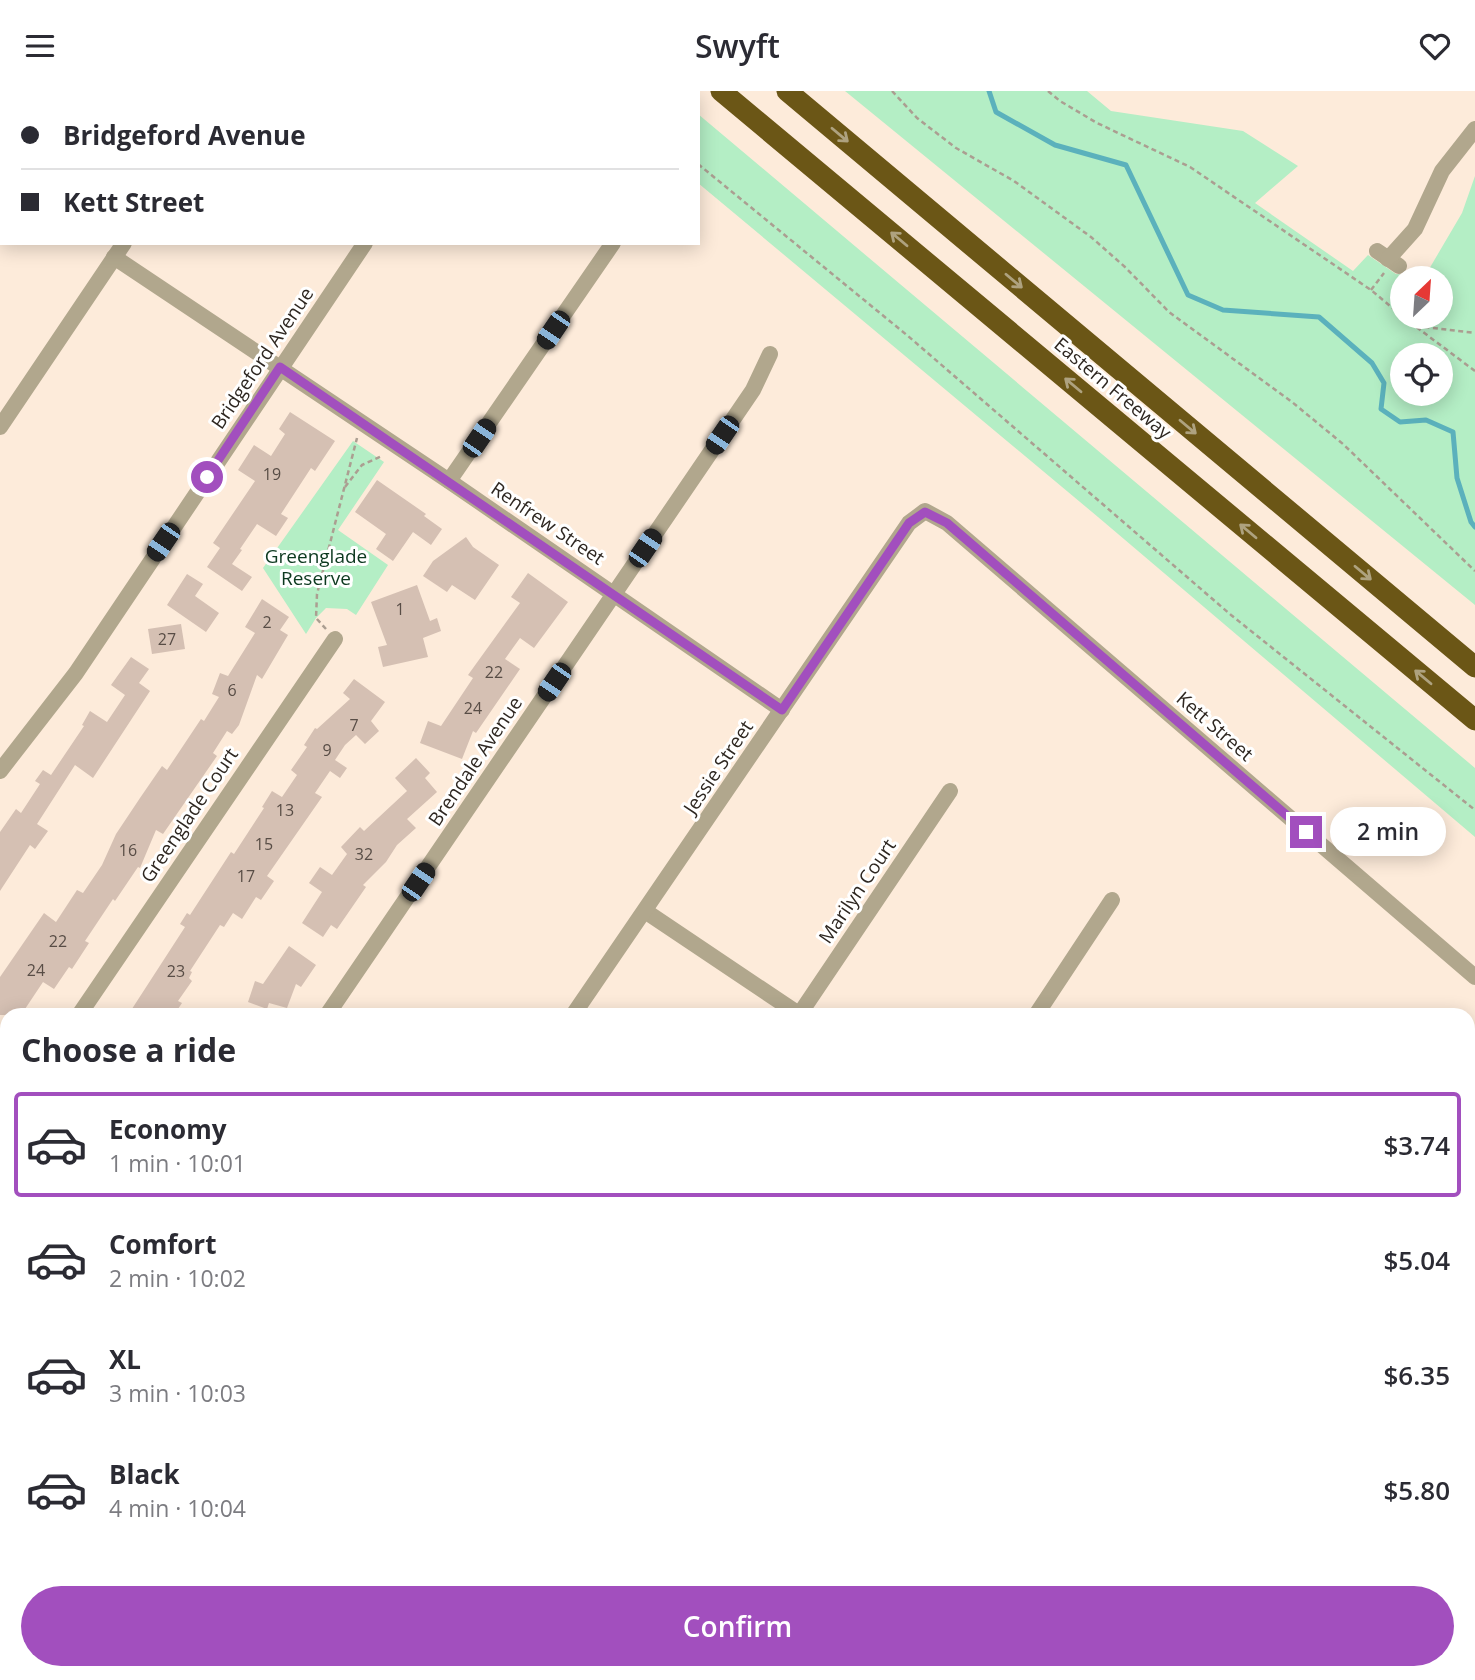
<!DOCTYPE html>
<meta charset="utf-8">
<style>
body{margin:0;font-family:"Open Sans",sans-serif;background:#f7f7f7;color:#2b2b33;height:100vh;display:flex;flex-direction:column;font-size:26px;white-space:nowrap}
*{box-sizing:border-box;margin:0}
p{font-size:23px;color:#7c7c81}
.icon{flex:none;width:38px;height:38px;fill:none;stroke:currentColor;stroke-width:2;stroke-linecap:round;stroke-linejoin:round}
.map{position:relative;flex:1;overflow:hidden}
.drawer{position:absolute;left:0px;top:917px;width:1475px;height:672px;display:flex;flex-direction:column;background:#fff;border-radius:21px 21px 0 0;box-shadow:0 4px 18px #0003}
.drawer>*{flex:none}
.top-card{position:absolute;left:0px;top:0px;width:700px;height:154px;box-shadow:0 4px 18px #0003;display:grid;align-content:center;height:154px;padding:0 21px;background:#fff}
.needle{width:46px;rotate:25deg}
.buttons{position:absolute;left:1390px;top:175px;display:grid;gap:14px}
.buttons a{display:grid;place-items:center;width:63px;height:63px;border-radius:50%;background:#fff;box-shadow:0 4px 18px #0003;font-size:35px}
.end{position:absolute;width:32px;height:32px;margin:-16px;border:9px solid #a24fbe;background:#fff;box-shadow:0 0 0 4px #fff}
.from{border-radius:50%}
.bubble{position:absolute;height:49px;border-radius:24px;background:#fff;box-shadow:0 4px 18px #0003;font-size:23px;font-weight:600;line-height:49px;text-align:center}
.car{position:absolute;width:21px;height:42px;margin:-21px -10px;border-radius:9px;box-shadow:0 0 5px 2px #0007;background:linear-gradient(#222 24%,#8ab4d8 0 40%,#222 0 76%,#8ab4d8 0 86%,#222 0)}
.top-card b{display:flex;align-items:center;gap:24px;height:66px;font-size:26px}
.top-card b+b{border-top:2px solid #e1e1e2}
.top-card i{width:18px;height:18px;background:#2b2b33}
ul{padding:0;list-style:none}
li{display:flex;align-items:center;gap:21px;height:105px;margin:0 14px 10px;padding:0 7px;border:4px solid transparent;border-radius:7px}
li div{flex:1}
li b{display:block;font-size:26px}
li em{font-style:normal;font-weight:600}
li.active{border-color:#a24fbe}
li>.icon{width:63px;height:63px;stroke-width:1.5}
h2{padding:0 21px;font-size:32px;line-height:84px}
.button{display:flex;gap:14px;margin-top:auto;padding:14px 21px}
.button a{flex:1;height:80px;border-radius:42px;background:#a24fbe;color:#fff;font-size:28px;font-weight:600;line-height:80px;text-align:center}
header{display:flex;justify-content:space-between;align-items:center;height:91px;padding:0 21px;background:#fff;font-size:32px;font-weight:600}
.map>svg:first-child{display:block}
</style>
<header><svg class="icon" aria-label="menu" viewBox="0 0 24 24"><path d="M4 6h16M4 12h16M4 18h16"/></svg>Swyft<svg class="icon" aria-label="heart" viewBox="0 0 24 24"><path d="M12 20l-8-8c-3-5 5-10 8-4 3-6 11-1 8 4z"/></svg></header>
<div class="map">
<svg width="1475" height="1589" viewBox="0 0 1475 1589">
<rect width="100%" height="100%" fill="#fdebda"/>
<!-- education -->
<polygon fill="#edc" points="7,1569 7,1582 499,1582 495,1589 0,1589 0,1579"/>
<!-- green -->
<g fill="#b4eec5" fill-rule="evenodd">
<polygon points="0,0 104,0 2,2 0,153"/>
<path d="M845 0H1087L1111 20 1243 40 1298 75 1255 112 1353 180 1368 164 1396 183 1425 185 1462 122 1475 85V514ZM1402 187H1440V226H1402ZM1440 264V303H1402V264Z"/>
<polygon points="698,23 1475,677 1475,746 1098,426 698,92"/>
<polygon points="353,350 384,371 338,439 388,474 356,524 347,518 326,517 316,527 306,543 263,477"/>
</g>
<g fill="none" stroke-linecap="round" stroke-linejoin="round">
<!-- stream -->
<polyline stroke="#5bb1bc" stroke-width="5" points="989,0 996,21 1055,54 1126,74 1188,204 1223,219 1319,226 1372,272 1384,292 1381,318 1400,331 1426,329 1453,341 1457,387 1471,431 1475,436"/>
</g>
<!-- building -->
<g fill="#d5c0b3">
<polygon points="290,321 335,350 315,380 311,377 281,423 288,427 276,445 257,433 240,458 242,459 232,473 252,486 242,500 207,476 220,457 213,452 255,390 238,379 254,354 271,365 285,343 279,338"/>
<polygon points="377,389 426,423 424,425 442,438 431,454 413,441 393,470 376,458 386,443 355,421"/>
<polygon points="466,446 473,456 499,474 475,509 452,494 447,501 423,485 433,470"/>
<polygon points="528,482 568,511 534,557 520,547 505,568 520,578 476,642 473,640 462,668 420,652 428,630 441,635 473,587 468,584 520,512 511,506"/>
<polygon points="187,483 203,493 195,505 219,522 206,541 167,514"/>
<polygon points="417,494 430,530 437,527 441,540 423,547 428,566 383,576 378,556 387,554 371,511"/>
<polygon points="262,508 289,526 280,539 288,544 262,588 257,584 239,634 232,643 227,640 213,662 217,665 163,743 156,739 140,777 138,776 115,810 113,808 85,850 89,852 72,878 69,876 54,898 43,891 21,924 0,924 0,886 44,822 56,831 77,799 83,802 102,774 116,743 140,707 162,675 167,679 201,628 204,630 219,606 212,603 220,582 228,585 255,542 245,536"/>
<polygon points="181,533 185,558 152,563 148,538"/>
<polygon points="131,566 149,578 139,592 150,600 93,687 75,674 37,733 48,740 35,758 30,754 0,800 0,741 16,718 21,722 40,693 35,690 43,679 51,684 84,635 82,634 90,620 107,631 125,604 111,594"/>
<polygon points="354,588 385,611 371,630 379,640 365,653 356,644 345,654 335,669 347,677 340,687 330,680 315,702 322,706 267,785 274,790 261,809 256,806 242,828 233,822 224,836 220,834 190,880 192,881 189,887 192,890 178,910 182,912 174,924 128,924 185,836 180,833 187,822 190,824 231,761 234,763 264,717 262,716 272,700 282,706 297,684 291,679 307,656 304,654 315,637 317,638 350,608 343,602"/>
<polygon points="416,667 430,682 425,687 437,701 407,728 416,737 397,754 386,771 363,794 366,796 337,838 331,834 323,846 302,832 322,801 309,792 320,776 332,784 347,763 341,756 360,736 364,740 407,700 395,687"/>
<polygon points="289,855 316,874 301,896 296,893 287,917 269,912 267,918 248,911 255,890 263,893"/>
</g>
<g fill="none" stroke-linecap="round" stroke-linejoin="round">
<!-- path -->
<g stroke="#ab9e91" stroke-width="2.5" stroke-dasharray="5 3.5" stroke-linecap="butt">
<polyline points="609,0 611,2"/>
<polyline points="892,0 917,27 956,57 1014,90 1091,146 1125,176 1169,221 1292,311 1343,353 1475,480"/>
<polyline points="1048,0 1060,10 1097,32 1190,76 1371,199 1402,225"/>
<polyline points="16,2 17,0"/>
<polyline points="0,28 2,25"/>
<polyline points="698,73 908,245 1231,524 1475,719"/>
<polyline points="1371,199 1384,182"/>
<polyline points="1403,226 1475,280"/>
<polyline points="1416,235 1475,242"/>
<polyline points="345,396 362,374 382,365"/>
<polyline points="326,538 316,527 317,503 357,347"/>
<polyline points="209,1589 214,1582"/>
</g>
<!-- minor -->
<g stroke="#b1a78d" stroke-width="16">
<polyline points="226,2 227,0"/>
<polyline points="468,2 469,0"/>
<polyline points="1377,160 1399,175"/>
<polyline points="114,166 449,390 782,619"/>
<polyline points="1388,168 1415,138 1442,80 1475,38"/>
<polyline points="0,336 124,152"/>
<polyline points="449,390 613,152"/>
<polyline points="0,680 76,582 365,152"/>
<polyline points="645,820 800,924"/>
<polyline points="79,924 335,548"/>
<polyline points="327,924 753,299 770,263"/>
<polyline points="573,924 909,432 925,420 947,432 1475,886"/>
<polyline points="799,924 950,700"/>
<polyline points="1036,924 1112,809"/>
<polyline points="1468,963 1475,953"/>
<polyline points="0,990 7,994"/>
<polyline points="0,1022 7,1012"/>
<polyline points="1468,1374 1475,1364"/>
<polyline points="0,1400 7,1390"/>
<polyline points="912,1582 923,1589"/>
<polyline points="680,1589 685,1582"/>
<polyline points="1066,1589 1070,1582"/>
<polyline points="1322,1589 1327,1582"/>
</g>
<!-- highway -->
<g stroke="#6b5616" stroke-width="21">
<polyline points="721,0 1475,629"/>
<polyline points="787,0 1475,576"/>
</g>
</g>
<!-- one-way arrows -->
<defs><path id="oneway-shaft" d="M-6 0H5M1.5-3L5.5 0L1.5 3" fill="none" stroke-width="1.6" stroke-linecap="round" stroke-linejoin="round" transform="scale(1.75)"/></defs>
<g stroke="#aea27f">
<use href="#oneway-shaft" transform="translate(840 44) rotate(40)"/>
<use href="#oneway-shaft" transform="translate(899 148) rotate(-140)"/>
<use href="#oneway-shaft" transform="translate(1014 190) rotate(40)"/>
<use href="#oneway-shaft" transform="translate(1073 294) rotate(-140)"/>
<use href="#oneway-shaft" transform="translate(1188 336) rotate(40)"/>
<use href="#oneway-shaft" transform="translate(1248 440) rotate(-140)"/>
<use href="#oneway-shaft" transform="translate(1363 482) rotate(40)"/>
<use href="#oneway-shaft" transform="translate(1423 586) rotate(-140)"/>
</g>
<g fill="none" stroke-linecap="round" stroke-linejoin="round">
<!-- route -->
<polyline stroke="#a24fbe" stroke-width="9" points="207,386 280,276 782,619 909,432 925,421 947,432 1306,741"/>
</g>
<g text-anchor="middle" stroke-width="6" stroke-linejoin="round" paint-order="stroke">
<!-- number labels -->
<g font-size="16" fill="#584d46">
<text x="272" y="389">19</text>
<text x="400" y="524">1</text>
<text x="267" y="537">2</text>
<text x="167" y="554">27</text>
<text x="494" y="587">22</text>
<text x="232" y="605">6</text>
<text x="473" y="623">24</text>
<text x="354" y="640">7</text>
<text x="327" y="665">9</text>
<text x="285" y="725">13</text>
<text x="264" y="759">15</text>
<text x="128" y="765">16</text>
<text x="364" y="769">32</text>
<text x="246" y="791">17</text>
<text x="58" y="856">22</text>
<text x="36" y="885">24</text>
<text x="176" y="886">23</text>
</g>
<!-- street labels -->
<g font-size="19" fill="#2e2721" stroke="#fff">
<text transform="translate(262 267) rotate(-56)" y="7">Bridgeford Avenue</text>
<text transform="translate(1113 297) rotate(40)" y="7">Eastern Freeway</text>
<text transform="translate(548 432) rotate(34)" y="7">Renfrew Street</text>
<text transform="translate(1215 635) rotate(41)" y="7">Kett Street</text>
<text transform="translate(475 670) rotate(-56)" y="7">Brendale Avenue</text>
<text transform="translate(718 676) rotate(-56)" y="7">Jessie Street</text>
<text transform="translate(189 724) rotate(-56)" y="7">Greenglade Court</text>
<text transform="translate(857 800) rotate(-56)" y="7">Marilyn Court</text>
</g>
<!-- park labels -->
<g font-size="19" fill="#0c391f" stroke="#fff">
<text x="316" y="472">Greenglade<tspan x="316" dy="22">Reserve</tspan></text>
</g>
</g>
</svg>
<div class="buttons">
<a><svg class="needle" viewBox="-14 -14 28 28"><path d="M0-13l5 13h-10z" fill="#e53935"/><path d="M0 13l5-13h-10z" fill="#7c7c81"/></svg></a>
<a><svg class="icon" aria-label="locate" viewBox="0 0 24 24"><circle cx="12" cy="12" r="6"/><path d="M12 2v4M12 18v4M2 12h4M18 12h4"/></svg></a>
</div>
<i class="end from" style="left:207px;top:386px"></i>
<i class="end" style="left:1306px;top:741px"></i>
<div class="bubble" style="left:1330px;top:716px;width:116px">2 min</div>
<i class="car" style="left:553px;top:239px;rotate:214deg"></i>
<i class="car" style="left:722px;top:344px;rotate:214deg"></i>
<i class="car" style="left:479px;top:347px;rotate:34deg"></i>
<i class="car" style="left:163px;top:451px;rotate:214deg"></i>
<i class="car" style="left:645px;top:457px;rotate:34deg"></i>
<i class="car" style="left:554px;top:591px;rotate:214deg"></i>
<i class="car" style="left:418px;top:791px;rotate:34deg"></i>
<div class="top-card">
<b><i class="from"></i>Bridgeford Avenue</b>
<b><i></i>Kett Street</b>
</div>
<section class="drawer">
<h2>Choose a ride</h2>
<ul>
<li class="active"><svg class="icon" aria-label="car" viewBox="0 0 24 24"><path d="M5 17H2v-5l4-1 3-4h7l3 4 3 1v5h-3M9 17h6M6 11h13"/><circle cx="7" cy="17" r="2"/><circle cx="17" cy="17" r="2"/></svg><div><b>Economy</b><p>1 min · 10:01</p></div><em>$3.74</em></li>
<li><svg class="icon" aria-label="car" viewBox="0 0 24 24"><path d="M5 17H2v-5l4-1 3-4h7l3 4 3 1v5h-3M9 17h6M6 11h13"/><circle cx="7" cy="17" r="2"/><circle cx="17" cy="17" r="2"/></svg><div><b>Comfort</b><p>2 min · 10:02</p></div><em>$5.04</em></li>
<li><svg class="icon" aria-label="car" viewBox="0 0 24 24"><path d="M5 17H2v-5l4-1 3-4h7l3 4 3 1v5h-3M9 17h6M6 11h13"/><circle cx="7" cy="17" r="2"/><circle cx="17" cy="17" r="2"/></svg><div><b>XL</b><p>3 min · 10:03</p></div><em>$6.35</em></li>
<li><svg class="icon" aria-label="car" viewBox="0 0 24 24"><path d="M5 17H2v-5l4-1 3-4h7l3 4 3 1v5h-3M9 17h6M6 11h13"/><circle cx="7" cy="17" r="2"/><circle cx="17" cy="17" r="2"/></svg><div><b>Black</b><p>4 min · 10:04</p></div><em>$5.80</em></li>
</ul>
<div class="button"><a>Confirm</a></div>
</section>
</div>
